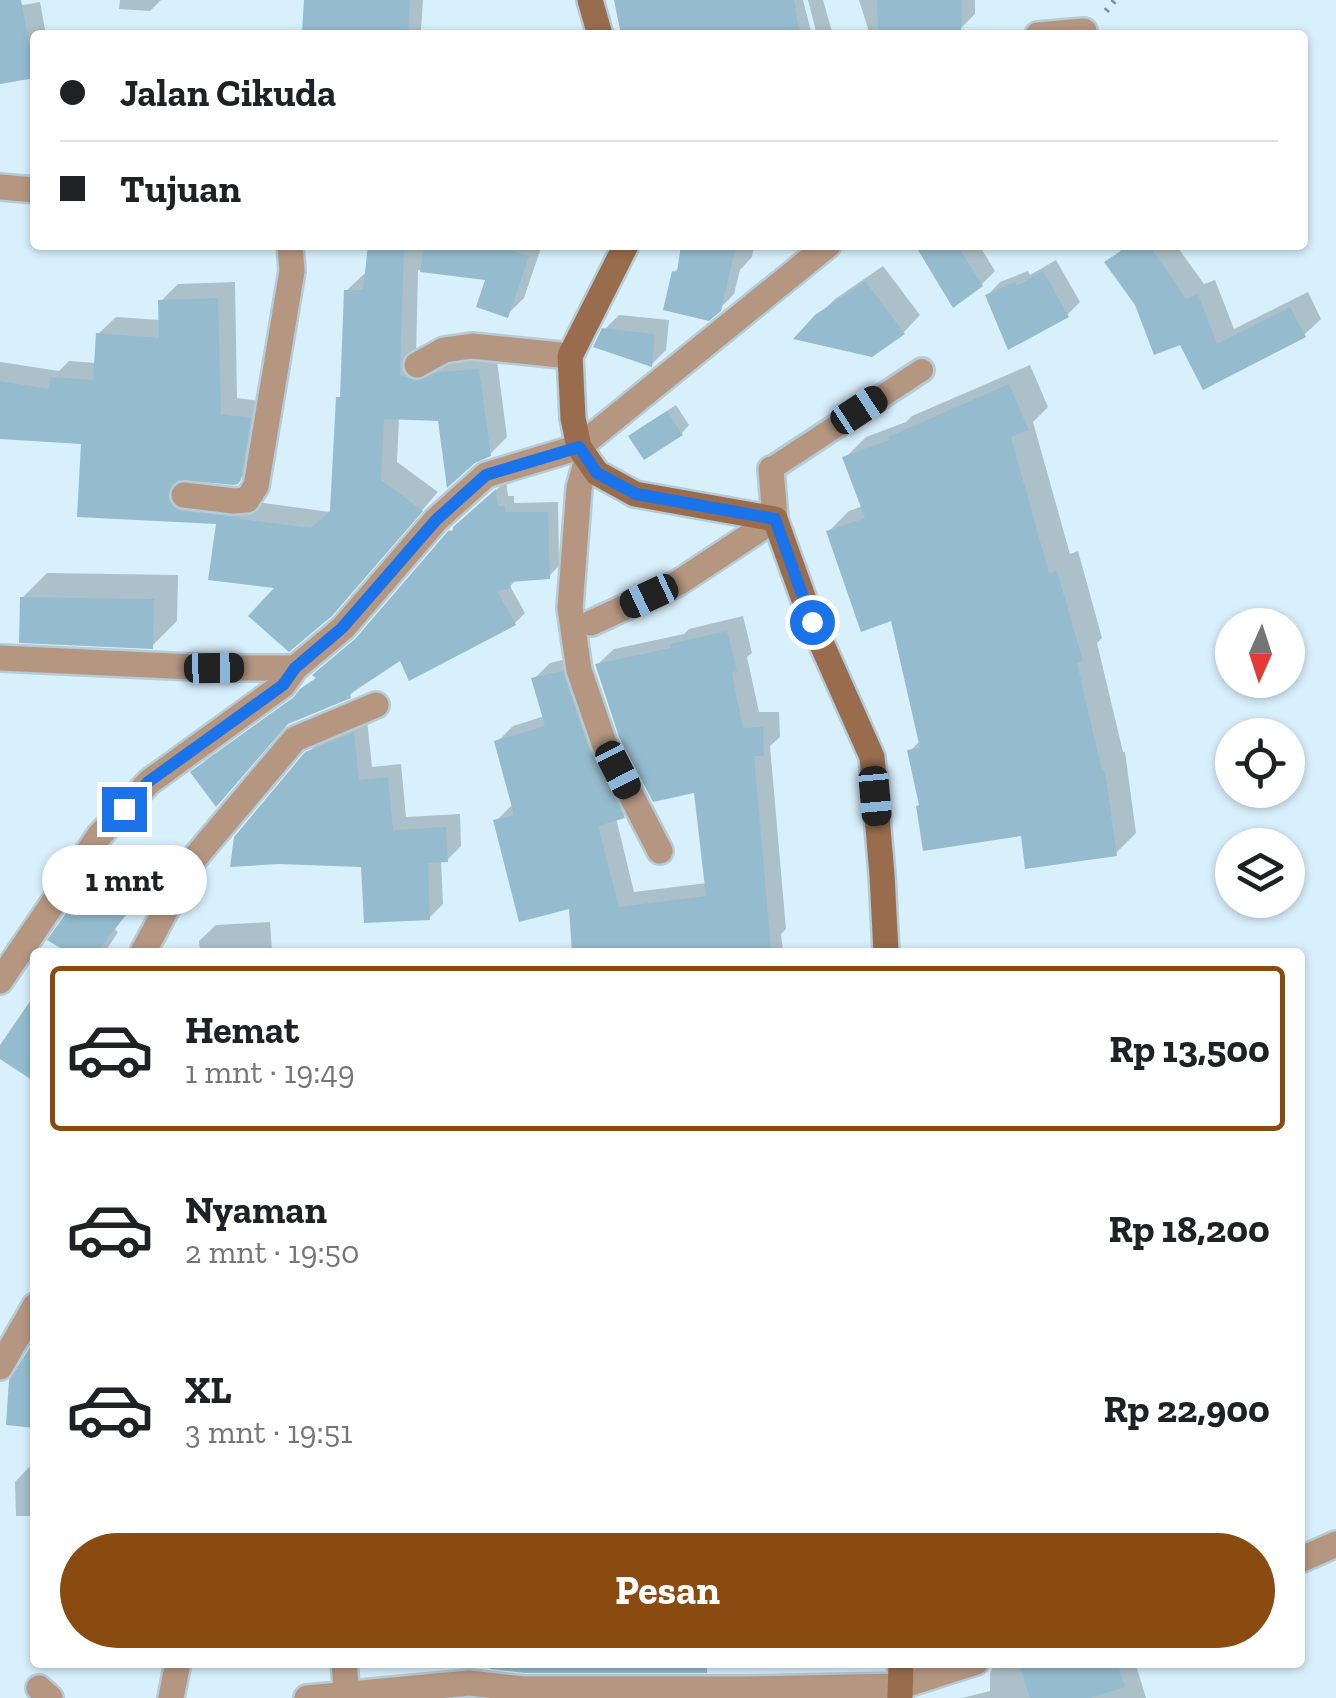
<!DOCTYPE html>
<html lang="id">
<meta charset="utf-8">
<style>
body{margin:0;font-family:"Zilla Slab",serif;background:#f6f6f6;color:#202124;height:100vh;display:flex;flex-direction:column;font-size:38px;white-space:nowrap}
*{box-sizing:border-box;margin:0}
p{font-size:32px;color:#757577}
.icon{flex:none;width:55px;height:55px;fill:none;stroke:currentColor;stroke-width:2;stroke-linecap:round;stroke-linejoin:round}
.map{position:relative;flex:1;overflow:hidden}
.details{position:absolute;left:30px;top:948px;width:1275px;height:720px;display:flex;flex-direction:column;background:#fff;border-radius:10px;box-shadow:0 2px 8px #0004}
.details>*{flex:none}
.hud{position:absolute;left:30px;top:30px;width:1278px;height:220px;border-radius:10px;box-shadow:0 2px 8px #0004;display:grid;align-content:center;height:220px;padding:0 30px;background:#fff}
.needle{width:65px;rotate:183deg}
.tools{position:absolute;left:1215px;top:608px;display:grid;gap:20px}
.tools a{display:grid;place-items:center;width:90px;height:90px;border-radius:50%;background:#fff;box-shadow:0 2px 8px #0004;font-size:50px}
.end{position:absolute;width:45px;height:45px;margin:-22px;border:12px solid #1a73e8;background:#fff;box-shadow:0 0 0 5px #fff}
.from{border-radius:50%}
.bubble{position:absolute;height:70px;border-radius:35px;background:#fff;box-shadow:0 2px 8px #0004;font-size:32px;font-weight:700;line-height:70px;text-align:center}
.car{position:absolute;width:30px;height:60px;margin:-30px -15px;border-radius:12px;box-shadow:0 0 8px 2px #0007;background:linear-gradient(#222 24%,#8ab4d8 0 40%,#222 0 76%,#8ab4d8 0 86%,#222 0)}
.hud b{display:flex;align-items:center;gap:35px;height:95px;font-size:38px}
.hud b+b{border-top:2px solid #e0e0e0}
.hud i{width:25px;height:25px;background:#202124}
ul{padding:18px 0 0;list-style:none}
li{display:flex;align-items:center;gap:30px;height:165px;margin:0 20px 15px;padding:0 10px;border:5px solid transparent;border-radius:10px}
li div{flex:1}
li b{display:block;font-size:38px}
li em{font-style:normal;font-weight:700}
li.selected{border-color:#8a4b11}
li>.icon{width:90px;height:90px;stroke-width:1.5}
.action{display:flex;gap:20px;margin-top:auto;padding:20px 30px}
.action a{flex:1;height:115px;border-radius:60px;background:#8a4b11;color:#fff;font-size:40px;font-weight:700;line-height:115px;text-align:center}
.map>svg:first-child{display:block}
</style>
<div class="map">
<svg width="1336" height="1698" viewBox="0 0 1336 1698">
<rect width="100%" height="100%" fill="#d8f0fc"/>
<!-- shadow -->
<g fill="#0003">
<polygon points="120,0 161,0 150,11 119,9"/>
<polygon points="306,0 423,0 421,30 416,35 347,35 348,32"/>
<polygon points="617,0 803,0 812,35 624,35"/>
<polygon points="808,0 823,0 833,35 817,35"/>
<polygon points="859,0 975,0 975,14 960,29 952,29 953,35 870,35"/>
<polygon points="40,2 46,35 35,35 35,74 0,82 0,9"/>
<polygon points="371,245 542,245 524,298 507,315 488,277 418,270 416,358 496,353 507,437 490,454 440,418 399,417 397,462 438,492 348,596 279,586 218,521 80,515 83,441 0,436 0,362 59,371 69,361 96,363 98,334 116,317 161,320 161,301 178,284 235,282 237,398 267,402 254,464 237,482 185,478 186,485 256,502 330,512 339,398 343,394 346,291 364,274 368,274"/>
<polygon points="684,245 754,245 752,257 740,270 734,294 719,309 674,272 681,266"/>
<polygon points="918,245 979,245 995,271 981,285"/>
<polygon points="1126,245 1176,245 1204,284 1215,280 1234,329 1308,292 1321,319 1304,335 1204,386 1181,342 1108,263"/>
<polygon points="1056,260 1080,302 1067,315 988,295 1000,282 1028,271 1030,275"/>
<polygon points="883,266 920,315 904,332 871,354 817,317 835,299"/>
<polygon points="619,315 669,320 666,350 652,364 604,330"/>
<polygon points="1030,365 1048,407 1033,422 1070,554 1078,551 1102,638 1097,643 1123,752 1125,752 1136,833 1115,854 1023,833 922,803 910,751 921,740 893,618 829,531 849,511 863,506 845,458 866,437 906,422 912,416"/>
<polygon points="676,405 689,425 682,433 644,457 631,436 639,429"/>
<polygon points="506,481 508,496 514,496 514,503 558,502 559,566 549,576 517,579 510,586 525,613 515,623 401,657 359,686 349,696 203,762 301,692 363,634 449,533"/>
<polygon points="47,573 178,575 177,621 152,646 22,598"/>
<polygon points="743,616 752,653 747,657 759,712 779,712 780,737 770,746 786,929 781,934 783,952 575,952 571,906 496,821 512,805 497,742 513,726 545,716 534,679 550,663 579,656 639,800 623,816 616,818 634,892 707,883 697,790 597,665 614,649 684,634 689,629"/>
<polygon points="367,720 372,767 401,764 406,817 460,814 461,846 447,860 441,860 443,904 429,918 364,864 307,754 322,739"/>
<polygon points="101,872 138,900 115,929 118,932 105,952 71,952 51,940 89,884"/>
<polygon points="270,922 272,952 200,952 199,941 216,925"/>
<polygon points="31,1465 35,1465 35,1516 16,1516 15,1482"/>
<polygon points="994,1662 1135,1662 1146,1698 962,1698 990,1691 990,1674"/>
</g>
<!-- building -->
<g fill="#95bcce">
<polygon points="0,0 21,0 35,78 0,84"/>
<polygon points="304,0 410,0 408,35 348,35 302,32"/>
<polygon points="614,0 794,0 800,35 621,35"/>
<polygon points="877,0 962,0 961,31 878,34"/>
<polygon points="368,245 404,248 400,375 418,381 438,372 479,369 491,456 475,463 447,488 438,421 384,419 381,480 423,511 332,616 289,652 248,616 274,588 208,580 216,524 77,517 81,444 0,439 0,381 49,389 50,377 93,380 96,333 159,338 158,300 218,298 221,414 251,418 241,480 238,484 234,485 179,480 171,486 169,500 174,507 182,511 240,517 240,519 311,528 330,511 336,397 340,397 344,290 363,290"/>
<polygon points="424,245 494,245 529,256 508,318 476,307 485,280 420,272"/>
<polygon points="681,245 736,245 721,311 709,321 663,310 672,271 677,272"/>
<polygon points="915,245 957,245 983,286 953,308"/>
<polygon points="1130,245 1149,245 1186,299 1198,294 1217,344 1290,307 1306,337 1203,390 1180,345 1154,355 1135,305 1104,262"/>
<polygon points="1043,271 1069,317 1008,350 985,295 1015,282 1017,286"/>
<polygon points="865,281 905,334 872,357 793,339 815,315"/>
<polygon points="602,328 655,334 652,367 593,347"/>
<polygon points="1009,384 1029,430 1011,437 1049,573 1057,571 1083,661 1077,663 1102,771 1105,771 1117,856 1025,869 1021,836 923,851 916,806 919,805 907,750 920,748 891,621 861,632 826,531 865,518 842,457 889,440 888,437"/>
<polygon points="667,411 683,435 644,460 628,436"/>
<polygon points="496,489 498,506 505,506 505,512 548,512 550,579 510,582 511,588 497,591 516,625 409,681 400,661 350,694 351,698 288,724 216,807 190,772 293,698 300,689 316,678 312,675 355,639 448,531 449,530 454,533 453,527"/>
<polygon points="20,597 154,599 153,649 19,643"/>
<polygon points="727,631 737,671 732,673 743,728 763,727 764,756 754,756 771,948 725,952 572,952 569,909 519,922 493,820 514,815 494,741 545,726 531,678 563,671 589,749 625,818 598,826 619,907 706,896 694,793 653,802 619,737 595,664 671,648 670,644"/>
<polygon points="354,732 359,780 388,777 393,830 446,827 448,862 428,863 430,920 364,923 361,867 279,864 230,867 234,837 305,752"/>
<polygon points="87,883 127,913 97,952 67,952 47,940"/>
<polygon points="35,994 35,1082 0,1059 0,1045"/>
<polygon points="34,1341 35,1428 6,1425 9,1380"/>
<polygon points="490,1662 707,1662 707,1673 525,1673 490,1669"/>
<polygon points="1018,1662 1117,1662 1125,1687 1090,1698 1030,1698"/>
</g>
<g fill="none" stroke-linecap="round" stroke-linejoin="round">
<defs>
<polyline id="lane" points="771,469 922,370"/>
<g id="street">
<polyline points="1038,35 1084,31"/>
<polyline points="0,187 35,190"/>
<polyline points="417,365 444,350 472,346 570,356"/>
<polyline points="587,459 579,488 570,608 579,670 604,743 660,851"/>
<polyline points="184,495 234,501 247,500 256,486 292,271 290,245"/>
<polyline points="591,623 678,583 775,519 771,469"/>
<polyline points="0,658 214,668 295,668"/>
<polyline points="143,952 193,860 295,739 376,705"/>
<polyline points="0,981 99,836 149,782 283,685 295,668 343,628 436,520 486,475 579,447 828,245"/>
<polyline points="0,1367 35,1306"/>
<polyline points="1300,1560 1336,1544"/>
<polyline points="344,1662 347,1698"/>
<polyline points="39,1688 50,1698"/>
<polyline points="171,1698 178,1662"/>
<polyline points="307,1698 469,1683 524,1689 745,1689 901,1686 976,1662"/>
</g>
<g id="secondary">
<polyline points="590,0 600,35"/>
<polyline points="626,245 570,356 573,418 579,447 597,473 635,494 775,519 812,622 872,757 882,875 886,952"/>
<polyline points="900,1698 901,1662"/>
</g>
</defs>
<!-- lane casing -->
<use href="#lane" stroke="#b5cbd6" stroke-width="28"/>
<!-- street casing -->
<use href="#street" stroke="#b5cbd6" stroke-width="30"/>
<!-- secondary casing -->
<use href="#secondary" stroke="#b5cbd6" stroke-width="30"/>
<!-- path -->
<polyline stroke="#7c9099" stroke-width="6" stroke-dasharray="2.5 8" stroke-linecap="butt" points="1106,11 1115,0"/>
<!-- lane -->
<use href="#lane" stroke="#b59681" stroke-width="22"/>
<!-- street -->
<use href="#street" stroke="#b59681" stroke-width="25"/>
<!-- secondary -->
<use href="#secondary" stroke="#986c4d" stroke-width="25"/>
</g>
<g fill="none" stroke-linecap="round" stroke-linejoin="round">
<!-- route -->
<polyline stroke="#1a73e8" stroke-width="12" points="124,809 148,782 283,685 295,668 342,628 436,520 486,475 579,447 597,473 636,494 775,519 812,622"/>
</g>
</svg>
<div class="tools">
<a><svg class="needle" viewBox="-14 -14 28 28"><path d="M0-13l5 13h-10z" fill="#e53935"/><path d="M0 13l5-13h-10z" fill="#757577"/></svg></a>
<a><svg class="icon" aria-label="locate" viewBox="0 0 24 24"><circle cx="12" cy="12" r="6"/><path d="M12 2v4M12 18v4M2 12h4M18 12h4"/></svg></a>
<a><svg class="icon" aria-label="layers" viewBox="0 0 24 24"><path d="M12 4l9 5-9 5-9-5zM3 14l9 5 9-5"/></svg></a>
</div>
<i class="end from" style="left:812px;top:622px"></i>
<i class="end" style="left:124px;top:809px"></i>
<div class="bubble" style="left:42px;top:845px;width:165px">1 mnt</div>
<i class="car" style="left:859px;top:410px;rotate:57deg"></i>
<i class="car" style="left:649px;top:596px;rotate:245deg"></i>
<i class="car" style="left:214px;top:668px;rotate:89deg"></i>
<i class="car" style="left:618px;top:770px;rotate:153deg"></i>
<i class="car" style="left:875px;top:796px;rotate:175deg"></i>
<div class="hud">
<b><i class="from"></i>Jalan Cikuda</b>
<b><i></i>Tujuan</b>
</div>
<section class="details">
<ul>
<li class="selected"><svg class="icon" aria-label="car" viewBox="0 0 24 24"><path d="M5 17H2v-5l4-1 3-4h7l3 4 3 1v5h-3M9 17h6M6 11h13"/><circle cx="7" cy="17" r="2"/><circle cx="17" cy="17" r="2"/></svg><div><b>Hemat</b><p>1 mnt · 19:49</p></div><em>Rp 13,500</em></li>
<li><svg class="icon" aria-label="car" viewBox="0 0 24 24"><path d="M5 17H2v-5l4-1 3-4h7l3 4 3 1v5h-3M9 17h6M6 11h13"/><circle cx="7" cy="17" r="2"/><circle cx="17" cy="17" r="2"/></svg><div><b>Nyaman</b><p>2 mnt · 19:50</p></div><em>Rp 18,200</em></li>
<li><svg class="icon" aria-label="car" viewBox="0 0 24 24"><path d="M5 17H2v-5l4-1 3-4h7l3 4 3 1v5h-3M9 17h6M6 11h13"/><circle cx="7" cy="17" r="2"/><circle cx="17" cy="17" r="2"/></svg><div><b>XL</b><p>3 mnt · 19:51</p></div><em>Rp 22,900</em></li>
</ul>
<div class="action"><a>Pesan</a></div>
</section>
</div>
